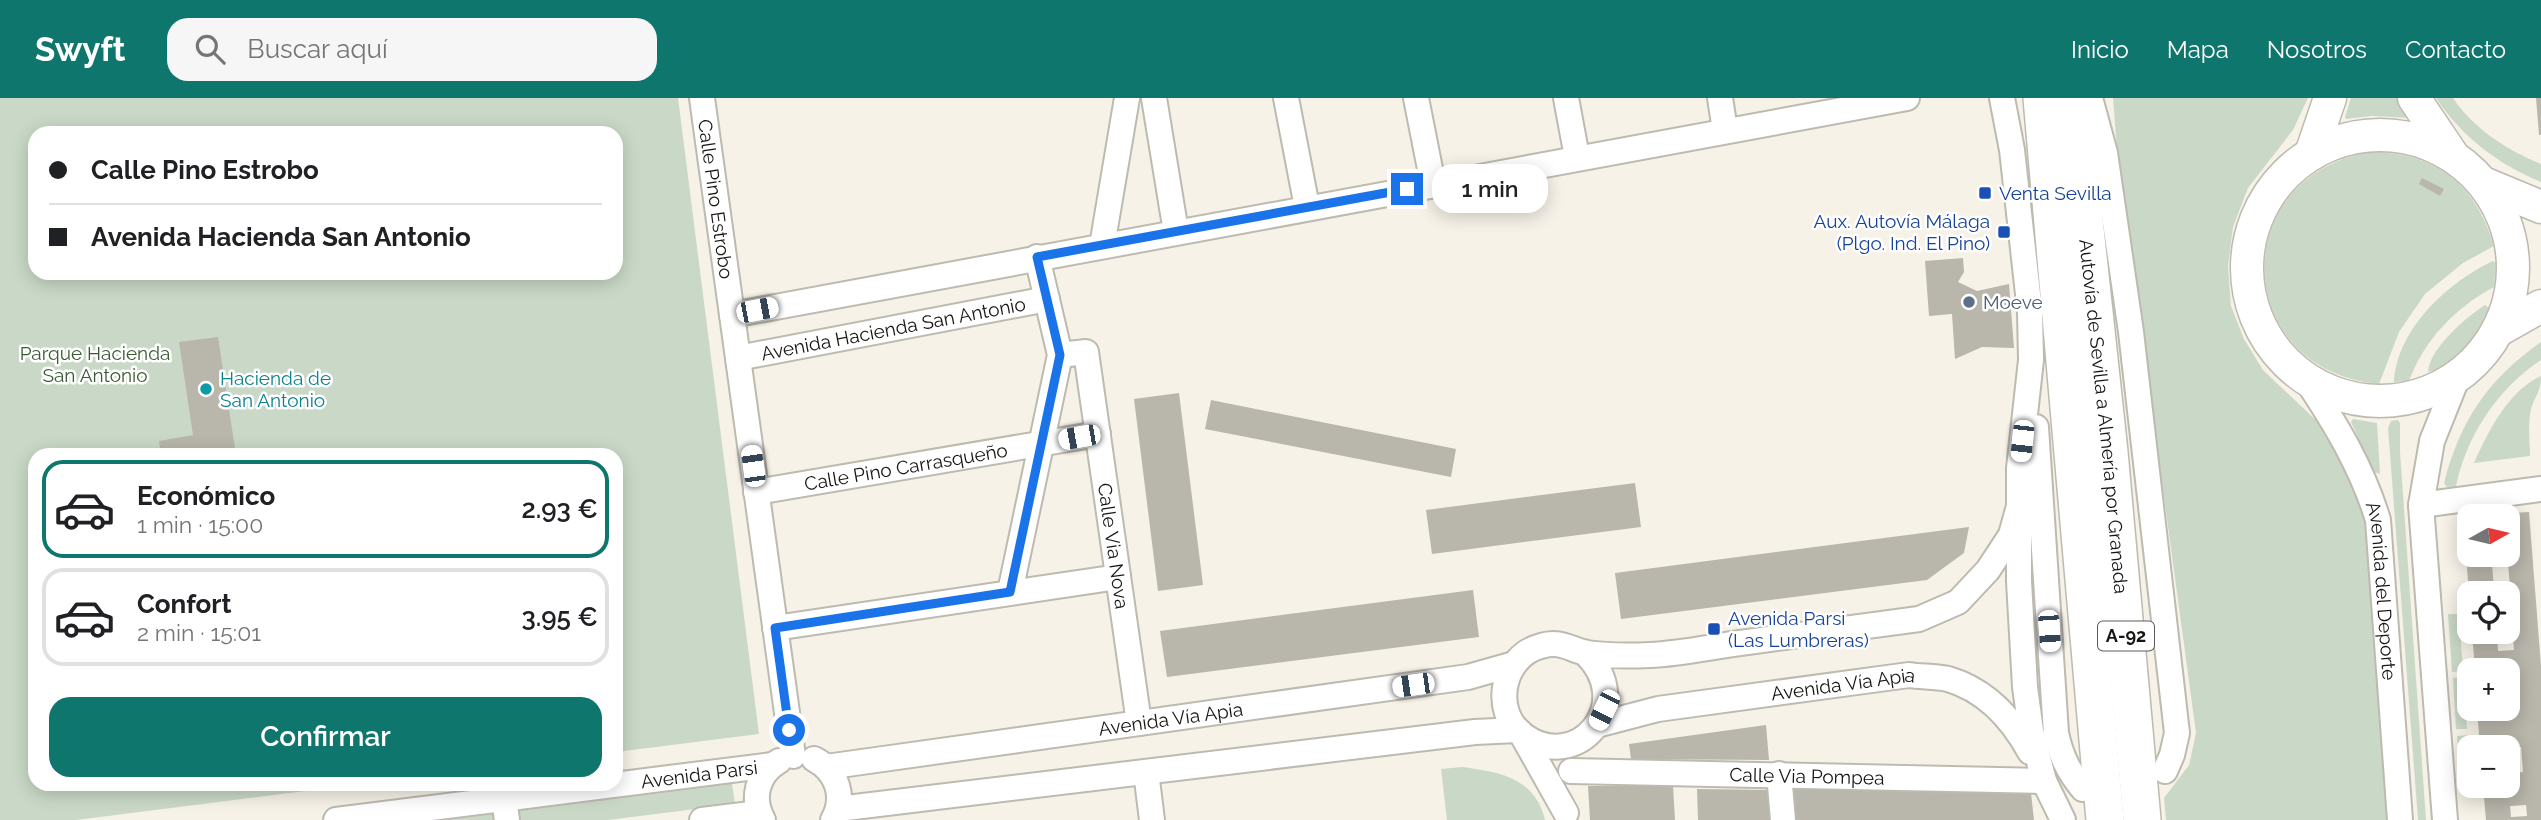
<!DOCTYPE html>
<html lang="es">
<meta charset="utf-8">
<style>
body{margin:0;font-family:Raleway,sans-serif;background:#f6f6f6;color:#202124;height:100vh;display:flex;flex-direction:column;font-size:26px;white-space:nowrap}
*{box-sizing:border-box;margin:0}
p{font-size:23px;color:#757577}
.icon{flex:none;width:38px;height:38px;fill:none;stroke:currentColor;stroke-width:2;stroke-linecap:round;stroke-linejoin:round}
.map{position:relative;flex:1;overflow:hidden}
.panel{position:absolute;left:28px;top:350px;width:595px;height:343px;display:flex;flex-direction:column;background:#fff;border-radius:21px;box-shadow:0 4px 18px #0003}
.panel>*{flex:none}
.top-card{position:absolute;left:28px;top:28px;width:595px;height:154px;border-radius:21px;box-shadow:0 4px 18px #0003;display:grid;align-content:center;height:154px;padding:0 21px;background:#fff}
.needle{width:46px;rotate:82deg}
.tools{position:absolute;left:2457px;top:406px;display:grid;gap:14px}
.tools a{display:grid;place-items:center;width:63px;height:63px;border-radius:14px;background:#fff;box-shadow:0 4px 18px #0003;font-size:35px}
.end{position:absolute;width:32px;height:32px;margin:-16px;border:9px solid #1a73e8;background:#fff;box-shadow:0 0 0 4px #fff}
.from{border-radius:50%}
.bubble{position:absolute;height:49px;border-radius:21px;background:#fff;box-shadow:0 4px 18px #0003;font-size:23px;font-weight:600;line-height:49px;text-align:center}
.car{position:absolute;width:21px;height:42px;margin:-21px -10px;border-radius:9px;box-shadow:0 0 5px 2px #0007;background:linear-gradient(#fff 24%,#345 0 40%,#fff 0 76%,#345 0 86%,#fff 0)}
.top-card b{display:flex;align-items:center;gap:24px;height:66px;font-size:26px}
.top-card b+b{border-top:2px solid #e0e0e0}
.top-card i{width:18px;height:18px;background:#202124}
ul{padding:12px 0 0;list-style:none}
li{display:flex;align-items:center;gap:21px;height:98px;margin:0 14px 10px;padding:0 7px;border:4px solid #e0e0e0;border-radius:21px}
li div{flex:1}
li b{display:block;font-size:26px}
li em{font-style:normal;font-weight:600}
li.current{border-color:#0f766e}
li>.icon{width:63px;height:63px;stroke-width:1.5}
.action{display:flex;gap:14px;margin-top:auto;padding:14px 21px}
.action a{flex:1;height:80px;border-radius:21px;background:#0f766e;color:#fff;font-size:28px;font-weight:600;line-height:80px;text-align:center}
header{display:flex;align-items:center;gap:42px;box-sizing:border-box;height:98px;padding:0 35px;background:#0f766e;color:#fff}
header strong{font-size:33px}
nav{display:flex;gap:38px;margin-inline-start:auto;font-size:24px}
.search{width:490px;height:63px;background:#f6f6f6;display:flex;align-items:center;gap:18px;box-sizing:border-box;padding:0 24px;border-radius:21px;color:#757577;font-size:26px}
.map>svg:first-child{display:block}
</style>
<header>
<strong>Swyft</strong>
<div class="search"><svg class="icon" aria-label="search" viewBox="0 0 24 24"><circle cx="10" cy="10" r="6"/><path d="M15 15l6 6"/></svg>Buscar aquí</div>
<nav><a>Inicio</a><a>Mapa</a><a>Nosotros</a><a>Contacto</a></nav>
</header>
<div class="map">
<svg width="2541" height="722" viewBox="0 0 2541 722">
<rect width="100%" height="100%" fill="#f6f2e8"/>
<!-- green -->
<g fill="#cad9c7" fill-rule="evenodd">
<path d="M0 0H678L759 636 616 654V357H35V686H361L76 722H0ZM35 35H616V175H35Z"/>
<polygon points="2113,0 2308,0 2293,32 2248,90 2233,129 2228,168 2231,208 2244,241 2263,272 2320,326 2341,355 2365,419 2388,722 2166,722 2164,700 2189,667 2196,635 2117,52"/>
<polygon points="2351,0 2401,0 2410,20 2372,18 2346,21 2345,19"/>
<path d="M2436 0H2453C2474 31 2507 52 2541 66V84C2498 66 2462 39 2436 0Z"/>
<path d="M2370 54C2435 54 2476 86 2494 148L2463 165 2425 196 2399 234 2379 286C2232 273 2224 79 2370 54Z"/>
<path d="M2493 163 2496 165 2494 189C2455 210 2425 241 2409 283L2394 284C2397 231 2448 184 2493 163Z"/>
<path d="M2485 207 2489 210C2478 236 2457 268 2428 274 2429 251 2466 219 2485 207Z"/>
<path d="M2541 244V262C2496 292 2464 341 2455 394H2450L2444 385C2460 323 2488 281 2541 244Z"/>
<path d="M2541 278C2541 297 2532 300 2530 317 2528 330 2530 344 2530 358L2474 365C2488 334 2508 293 2541 278Z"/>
<polygon points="2353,321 2377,325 2380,376 2374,374 2351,324"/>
<polygon points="2398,322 2400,325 2400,354 2426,722 2418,722 2388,330 2391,323"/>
<polygon points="2448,516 2459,516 2463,573 2452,574"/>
<polygon points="2463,579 2467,631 2456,631 2453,580"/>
<polygon points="2468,637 2471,693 2461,694 2457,638"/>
<path d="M1462 669C1500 674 1535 680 1545 722H1447L1441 671Z"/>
<polygon points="732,685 735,706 608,722 444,722"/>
</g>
<!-- building -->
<g fill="#b9b6ac" fill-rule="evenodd">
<polygon points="2536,0 2541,0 2541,37 2539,37"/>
<polygon points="2422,80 2444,91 2440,98 2419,86"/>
<polygon points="1963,160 1964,174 1958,184 1977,193 2009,186 2014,250 1982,249 1955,261 1952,216 1929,218 1925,163"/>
<polygon points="218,239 236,357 161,357 159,343 193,337 179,244"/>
<polygon points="1179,295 1203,487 1158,493 1134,301"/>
<polygon points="1211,302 1456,351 1451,379 1205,331"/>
<polygon points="1635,385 1641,429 1432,456 1426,412"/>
<path d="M2529 414 2541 568V722H2486L2483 688H2508V676L2523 674 2521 649H2480L2477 611H2503V614L2519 613 2517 588H2508V572H2475L2472 534H2497L2498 553 2514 552 2512 526H2508V495H2469L2463 419 2469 418V457H2508V418H2496V416ZM2508 465 2510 490 2494 491 2492 466ZM2526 707 2527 718 2511 719 2510 708Z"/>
<polygon points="1969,429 1964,455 1927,482 1621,521 1615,475"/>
<polygon points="1473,492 1479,539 1167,579 1160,533"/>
<polygon points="1766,627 1769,662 1631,661 1629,646"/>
<polygon points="1588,688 1673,688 1675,722 1590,722"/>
<polygon points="1697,691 1771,692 1774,722 1698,722"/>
<polygon points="1788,691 2031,695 2034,722 1790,722"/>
</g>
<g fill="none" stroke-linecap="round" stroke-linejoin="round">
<defs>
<g id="minor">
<path id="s1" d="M702 0 793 658"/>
<polyline points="1154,0 1176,134"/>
<polyline points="1286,0 1307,109"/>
<polyline points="1416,0 1433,86"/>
<polyline points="1566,0 1577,59"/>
<polyline points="1720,0 1725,32"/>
<polyline points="2002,0 2012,52 2030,214 2031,262 2019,370 2019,483 2025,589 2031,633 2044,683 2063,722"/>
<polyline points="2090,0 2105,55 2131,234 2177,635 2172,657 2165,673"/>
<polyline points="1102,148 1127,0"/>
<polyline points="732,217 1907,0"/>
<path id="s2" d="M1060 257 1086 254 1139 625"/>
<path id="s3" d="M738 260 1047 201"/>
<path id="s4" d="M2305 280C2335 325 2362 369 2378 422L2400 722"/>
<path d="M2036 329 2056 635C2061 658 2068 673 2083 691"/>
<path id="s5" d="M756 394 1098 336"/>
<polyline points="2421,407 2541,391"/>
<polyline points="1010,494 1060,257 1037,159"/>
<polyline points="775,530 1118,479"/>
<path d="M1584 554C1639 606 1576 677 1523 637 1491 613 1502 558 1541 548 1561 542 1569 551 1586 555 1607 558 1630 558 1650 557 1680 556 1710 549 1740 545 1799 537 1859 529 1919 521L1958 504 1988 472 2011 437 2019 408"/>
<path id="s6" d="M1597 627 1658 611 1909 577C1921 579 1936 578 1948 581 1986 592 2012 621 2030 654"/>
<polyline points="1521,635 1566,715"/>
<path d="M814 661C837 673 846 699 833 722"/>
<path id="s7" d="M826 669 1468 579 1514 566"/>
<path id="s8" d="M1571 673 2044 683"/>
<polyline points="1146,674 1152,722"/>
<polyline points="1779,676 1783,722"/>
<polyline points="504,701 507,722"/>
<polyline points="838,711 1475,634 1518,632"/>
<path id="s9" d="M336 722 772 667"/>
<polyline points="702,722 759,715"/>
<path d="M763 722C751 700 757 676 779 663"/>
<polyline points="2445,722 2421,407 2432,343 2458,278"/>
</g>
<g id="major">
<polyline points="2414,0 2453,58"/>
<circle cx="2380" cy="170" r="133"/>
<polyline points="2311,56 2330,0"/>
<polyline points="2483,85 2541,109"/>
<polyline points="2497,233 2541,208"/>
</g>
<g id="highway">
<polyline points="2042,0 2105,722"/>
<path id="s10" d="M2071 0 2109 354 2142 722"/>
</g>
</defs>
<!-- minor casing -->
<use href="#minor" stroke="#bdbab0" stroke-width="28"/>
<!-- major casing -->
<use href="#major" stroke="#bdbab0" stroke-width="35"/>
<!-- highway casing -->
<use href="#highway" stroke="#bdbab0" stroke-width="40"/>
<!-- minor -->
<use href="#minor" stroke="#fff" stroke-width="24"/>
<!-- major -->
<use href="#major" stroke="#fff" stroke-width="32"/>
<!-- highway -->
<use href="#highway" stroke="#fff" stroke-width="37"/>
</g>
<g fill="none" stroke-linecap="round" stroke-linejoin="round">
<!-- route -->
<polyline stroke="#1a73e8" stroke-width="9" points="789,632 775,530 1010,494 1060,257 1037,159 1407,91"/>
</g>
<!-- markers -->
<g fill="#1a4fb4" stroke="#fff" stroke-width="2.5">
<rect x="1978" y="88" width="14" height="14" rx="3.5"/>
<rect x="1997" y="127" width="14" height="14" rx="3.5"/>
<rect x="1707" y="524" width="14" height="14" rx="3.5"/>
</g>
<circle fill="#5c6f8a" stroke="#fff" stroke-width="2.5" cx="1969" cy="204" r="7"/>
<circle fill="#0f9aa8" stroke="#fff" stroke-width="2.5" cx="206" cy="291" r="7"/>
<g text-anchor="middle" stroke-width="5" stroke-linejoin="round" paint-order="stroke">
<!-- shield labels -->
<rect fill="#fff" stroke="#5d5c5a" stroke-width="2" x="2098" y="523.5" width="56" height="29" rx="5"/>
<g font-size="18" font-weight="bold" fill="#181613">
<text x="2126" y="544">A-92</text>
</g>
<!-- transit labels -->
<g font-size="19" fill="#164399" stroke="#fff" text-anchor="start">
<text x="1999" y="102">Venta Sevilla</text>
<text x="1990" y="130" text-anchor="end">Aux. Autovía Málaga<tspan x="1990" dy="22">(Plgo. Ind. El Pino)</tspan></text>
<text x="1728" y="527">Avenida Parsi<tspan x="1728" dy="22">(Las Lumbreras)</tspan></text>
</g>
<!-- street labels -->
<g font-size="19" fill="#181613" stroke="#fff">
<text dy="7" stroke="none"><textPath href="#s1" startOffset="102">Calle Pino Estrobo</textPath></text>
<text dy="7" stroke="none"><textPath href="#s3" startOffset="158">Avenida Hacienda San Antonio</textPath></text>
<text dy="7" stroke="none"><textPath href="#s10" startOffset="320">Autovía de Sevilla a Almería por Granada</textPath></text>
<text dy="7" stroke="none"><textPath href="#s5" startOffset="152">Calle Pino Carrasqueño</textPath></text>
<text dy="7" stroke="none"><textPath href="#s2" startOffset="222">Calle Via Nova</textPath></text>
<text dy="7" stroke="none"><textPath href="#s4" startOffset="231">Avenida del Deporte</textPath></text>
<text dy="7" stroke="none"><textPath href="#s6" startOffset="250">Avenida Vía Apia</textPath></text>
<text dy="7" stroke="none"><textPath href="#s7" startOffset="348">Avenida Vía Apia</textPath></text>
<text dy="7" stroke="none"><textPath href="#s9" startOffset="366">Avenida Parsi</textPath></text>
<text dy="7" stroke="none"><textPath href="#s8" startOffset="236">Calle Via Pompea</textPath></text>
</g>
<!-- service labels -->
<g font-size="19" fill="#4e5e75" stroke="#fff" text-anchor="start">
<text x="1983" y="211">Moeve</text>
</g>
<!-- park labels -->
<g font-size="19" fill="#385c31" stroke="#fff">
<text x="95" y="262">Parque Hacienda<tspan x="95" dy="22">San Antonio</tspan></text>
</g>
<!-- culture labels -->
<g font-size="19" fill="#0d838f" stroke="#fff" text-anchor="start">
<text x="220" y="287">Hacienda de<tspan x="220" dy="22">San Antonio</tspan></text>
</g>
</g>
</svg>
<div class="tools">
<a><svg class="needle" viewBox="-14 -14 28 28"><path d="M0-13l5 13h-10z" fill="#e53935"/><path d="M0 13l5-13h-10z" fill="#757577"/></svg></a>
<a><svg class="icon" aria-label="locate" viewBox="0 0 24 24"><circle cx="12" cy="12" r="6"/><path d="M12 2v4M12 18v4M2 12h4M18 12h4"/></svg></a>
<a>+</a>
<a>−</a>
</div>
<i class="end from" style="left:789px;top:632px"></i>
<i class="end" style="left:1407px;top:91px"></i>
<div class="bubble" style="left:1432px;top:66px;width:116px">1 min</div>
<i class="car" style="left:757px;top:212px;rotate:79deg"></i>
<i class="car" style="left:1079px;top:339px;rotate:260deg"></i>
<i class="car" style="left:2022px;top:343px;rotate:186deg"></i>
<i class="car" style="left:753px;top:368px;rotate:352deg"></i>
<i class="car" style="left:2049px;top:533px;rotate:176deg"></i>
<i class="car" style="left:1413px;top:587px;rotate:262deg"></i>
<i class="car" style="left:1604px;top:612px;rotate:206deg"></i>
<div class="top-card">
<b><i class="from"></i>Calle Pino Estrobo</b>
<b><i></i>Avenida Hacienda San Antonio</b>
</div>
<section class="panel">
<ul>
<li class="current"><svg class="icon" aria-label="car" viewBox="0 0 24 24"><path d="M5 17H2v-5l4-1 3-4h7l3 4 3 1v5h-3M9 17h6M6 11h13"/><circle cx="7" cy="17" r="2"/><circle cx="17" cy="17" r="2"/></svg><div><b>Económico</b><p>1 min · 15:00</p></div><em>2.93 €</em></li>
<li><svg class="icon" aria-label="car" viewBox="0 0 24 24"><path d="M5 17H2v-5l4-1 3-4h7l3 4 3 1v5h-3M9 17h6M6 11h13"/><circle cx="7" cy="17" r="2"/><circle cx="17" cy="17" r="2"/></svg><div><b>Confort</b><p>2 min · 15:01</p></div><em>3.95 €</em></li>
</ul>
<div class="action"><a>Confirmar</a></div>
</section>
</div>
